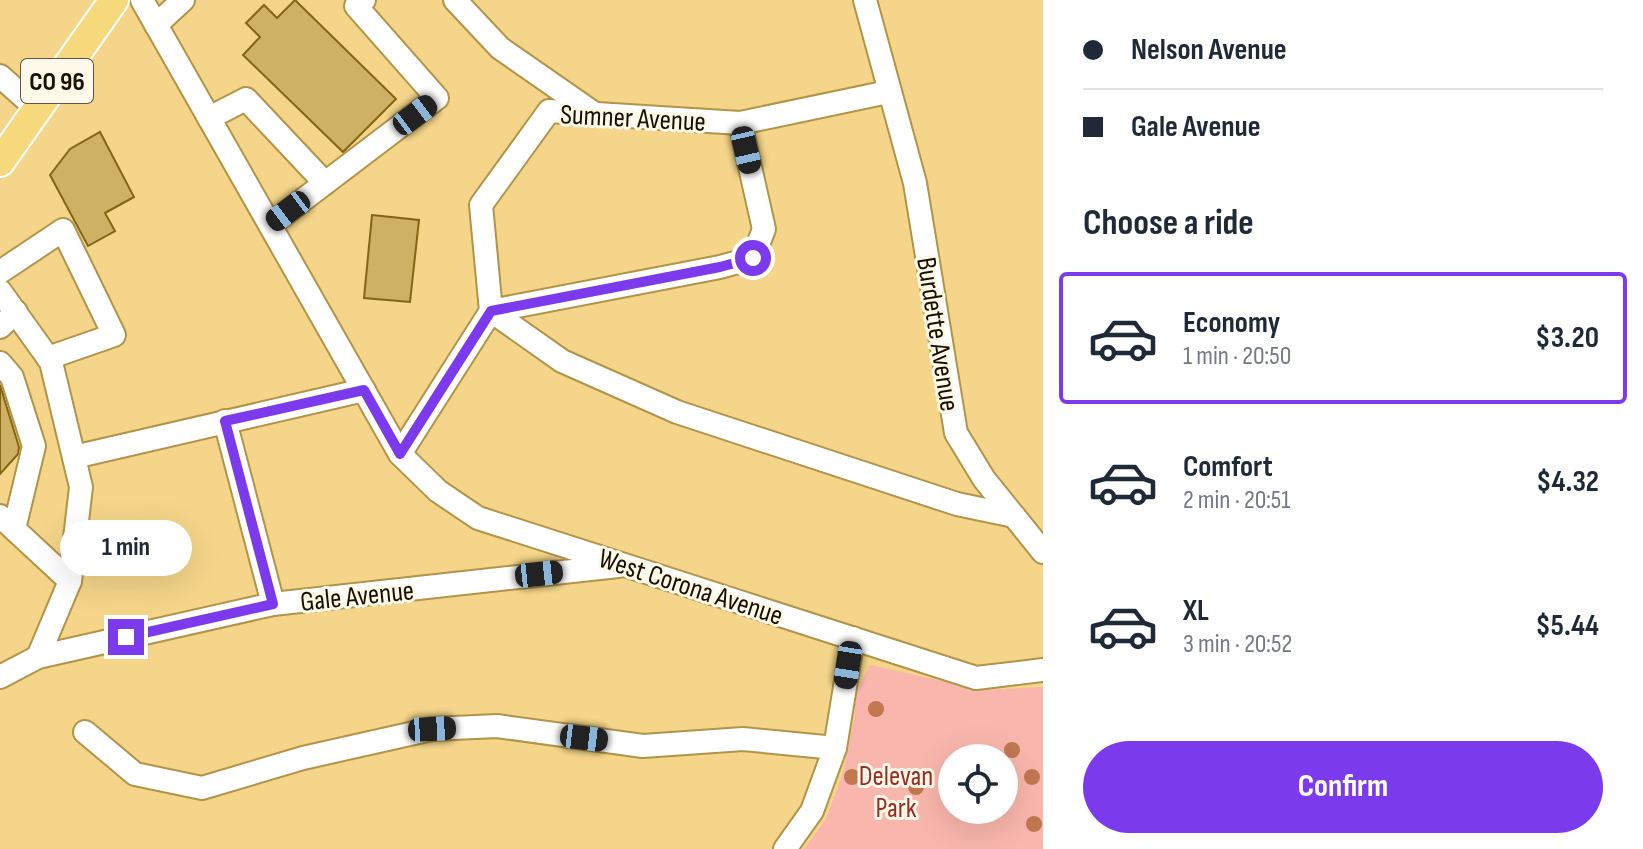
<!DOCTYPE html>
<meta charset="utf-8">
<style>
body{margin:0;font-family:"Sofia Sans Condensed",sans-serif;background:#f6f6f7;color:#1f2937;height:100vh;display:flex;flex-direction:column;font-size:30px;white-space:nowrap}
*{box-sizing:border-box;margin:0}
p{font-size:26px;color:#747a83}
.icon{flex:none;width:44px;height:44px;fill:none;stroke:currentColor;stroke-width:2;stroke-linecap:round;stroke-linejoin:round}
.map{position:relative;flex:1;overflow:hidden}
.panel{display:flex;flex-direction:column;background:#fff;width:600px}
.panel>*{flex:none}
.top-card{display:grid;align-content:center;height:176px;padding:0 40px;background:#fff}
.buttons{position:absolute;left:938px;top:744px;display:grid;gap:16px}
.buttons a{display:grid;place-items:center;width:80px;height:80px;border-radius:50%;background:#fff;box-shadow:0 8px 32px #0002;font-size:40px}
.end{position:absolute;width:36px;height:36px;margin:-18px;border:10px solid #7c3aed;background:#fff;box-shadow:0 0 0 4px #fff}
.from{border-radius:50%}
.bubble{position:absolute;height:56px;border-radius:28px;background:#fff;box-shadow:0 8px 32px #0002;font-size:26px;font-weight:700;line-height:56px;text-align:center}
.car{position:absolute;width:24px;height:48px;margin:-24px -12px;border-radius:10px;box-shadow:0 0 6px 2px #0007;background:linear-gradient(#222 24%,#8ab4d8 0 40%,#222 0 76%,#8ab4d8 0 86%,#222 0)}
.top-card b{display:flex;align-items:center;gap:28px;height:76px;font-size:30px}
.top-card b+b{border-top:2px solid #e0e1e3}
.top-card i{width:20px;height:20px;background:#1f2937}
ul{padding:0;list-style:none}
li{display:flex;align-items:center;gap:24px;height:132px;margin:0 16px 12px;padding:0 24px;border:4px solid transparent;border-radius:8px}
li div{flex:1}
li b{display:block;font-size:30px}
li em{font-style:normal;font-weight:700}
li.current{border-color:#7c3aed}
li>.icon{width:72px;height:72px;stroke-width:1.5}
h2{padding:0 40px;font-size:36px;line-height:96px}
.action{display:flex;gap:16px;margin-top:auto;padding:16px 40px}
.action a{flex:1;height:92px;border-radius:48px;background:#7c3aed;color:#fff;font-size:32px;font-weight:700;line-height:92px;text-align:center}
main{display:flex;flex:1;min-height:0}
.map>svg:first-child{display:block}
</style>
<main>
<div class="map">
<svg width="1043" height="849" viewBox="0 0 1043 849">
<rect width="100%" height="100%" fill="#f4d589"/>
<!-- green -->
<path fill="#f9b6ac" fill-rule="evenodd" d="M870 665 983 690 1043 687V849H804L825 821 843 773 855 715V694ZM1004 758V810H952V758Z"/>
<!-- building -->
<g fill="#ceb165" stroke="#826613" stroke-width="2">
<polygon points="295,0 396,99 343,152 243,55 260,37 246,23 264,5 277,18"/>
<polygon points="100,132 134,197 105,213 115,231 88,246 50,175 70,149"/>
<polygon points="372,215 419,220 410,302 364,298"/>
<polygon points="0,385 19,447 18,454 0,474"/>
</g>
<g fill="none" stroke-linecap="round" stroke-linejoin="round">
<defs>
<g id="minor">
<polyline points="142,0 400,454 438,491 478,518 976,678 1043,670"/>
<polyline points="455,0 500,48 592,112"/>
<polyline points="865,0 915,183 956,433 984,479 1043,552"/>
<polyline points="156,25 183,0"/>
<polyline points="0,76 37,109"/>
<polyline points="888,92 740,123 549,111 481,205 491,311 562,361 677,412 957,504 1014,516"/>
<polyline points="209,118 246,99 325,183"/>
<polyline points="270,225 437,98 356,6 364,0"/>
<polyline points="0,272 63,230 114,335 48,358"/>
<polyline points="0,291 51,362 81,487 70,581 38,657"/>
<polyline points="0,327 16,312"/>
<polyline points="0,363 12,377 34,446 14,529"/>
<polyline points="225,421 273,604"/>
<polyline points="400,454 491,311 720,267 753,258 764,229 740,123"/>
<polyline points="74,457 364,390"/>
<polyline points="0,516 70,581"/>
<polyline points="0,677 38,657 273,604 618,566"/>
<polyline points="85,732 135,774 202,788 303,758 432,729 497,726 643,746 743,739 835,748"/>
<polyline points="785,849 812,811 835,748 853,638"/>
</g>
<polyline id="major" points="0,162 114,0"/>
</defs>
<!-- minor casing -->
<use href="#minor" stroke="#b29449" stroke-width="26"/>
<!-- major casing -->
<use href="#major" stroke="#fff" stroke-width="32"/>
<!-- minor -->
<use href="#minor" stroke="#fff" stroke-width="22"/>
<!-- major -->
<use href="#major" stroke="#f6d87d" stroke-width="28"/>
</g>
<!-- trees -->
<g fill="#c17851">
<circle cx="876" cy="709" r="8"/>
<circle cx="1012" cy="750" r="8"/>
<circle cx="852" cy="777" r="8"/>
<circle cx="1032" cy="777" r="8"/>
<circle cx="916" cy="787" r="8"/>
<circle cx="1034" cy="824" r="8"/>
</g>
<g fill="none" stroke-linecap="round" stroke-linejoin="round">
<!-- route -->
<polyline stroke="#7c3aed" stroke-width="10" points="126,637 273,604 225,421 364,390 400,454 491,311 720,267 753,258"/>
</g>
<g text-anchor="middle" stroke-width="6" stroke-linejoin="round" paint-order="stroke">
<!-- shield labels -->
<rect fill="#fff9ea" stroke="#5d5546" stroke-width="2" x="21" y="59" width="72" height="44" rx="6"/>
<g font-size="26" font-weight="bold" fill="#180f00">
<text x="57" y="90">CO 96</text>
</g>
<!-- street labels -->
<g font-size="28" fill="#180f00" stroke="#fff9ea">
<text transform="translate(633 117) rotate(3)" y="10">Sumner Avenue</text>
<text transform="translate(939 334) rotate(81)" y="10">Burdette Avenue</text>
<text transform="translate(691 586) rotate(18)" y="10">West Corona Avenue</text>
<text transform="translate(357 595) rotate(-6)" y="10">Gale Avenue</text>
</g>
<!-- park labels -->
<g font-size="28" fill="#972c24" stroke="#fff9ea">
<text x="896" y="785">Delevan<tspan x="896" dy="32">Park</tspan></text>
</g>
</g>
</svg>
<div class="buttons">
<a><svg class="icon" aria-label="locate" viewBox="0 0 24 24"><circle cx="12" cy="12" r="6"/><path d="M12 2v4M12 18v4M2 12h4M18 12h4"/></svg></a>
</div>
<i class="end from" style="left:753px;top:258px"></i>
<i class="end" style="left:126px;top:637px"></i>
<div class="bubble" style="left:60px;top:520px;width:132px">1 min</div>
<i class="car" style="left:415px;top:115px;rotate:53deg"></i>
<i class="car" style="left:746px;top:150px;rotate:167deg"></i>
<i class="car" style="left:288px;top:211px;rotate:233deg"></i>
<i class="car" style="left:539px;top:574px;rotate:84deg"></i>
<i class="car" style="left:848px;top:665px;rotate:189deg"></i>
<i class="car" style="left:432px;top:729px;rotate:87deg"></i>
<i class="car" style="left:584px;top:738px;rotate:97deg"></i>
</div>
<section class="panel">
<div class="top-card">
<b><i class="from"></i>Nelson Avenue</b>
<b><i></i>Gale Avenue</b>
</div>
<h2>Choose a ride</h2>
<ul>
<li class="current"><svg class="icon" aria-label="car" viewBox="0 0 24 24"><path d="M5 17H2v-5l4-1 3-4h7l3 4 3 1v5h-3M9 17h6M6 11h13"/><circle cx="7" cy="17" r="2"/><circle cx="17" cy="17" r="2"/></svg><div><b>Economy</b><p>1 min · 20:50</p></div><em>$3.20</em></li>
<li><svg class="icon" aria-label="car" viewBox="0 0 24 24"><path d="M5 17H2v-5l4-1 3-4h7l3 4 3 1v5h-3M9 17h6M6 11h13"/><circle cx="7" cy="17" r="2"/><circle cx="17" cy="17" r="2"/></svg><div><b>Comfort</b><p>2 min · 20:51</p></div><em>$4.32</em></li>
<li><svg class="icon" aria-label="car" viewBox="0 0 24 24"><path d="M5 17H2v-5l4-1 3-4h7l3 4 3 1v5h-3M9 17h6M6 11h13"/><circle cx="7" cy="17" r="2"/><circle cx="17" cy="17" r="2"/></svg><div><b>XL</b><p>3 min · 20:52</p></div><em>$5.44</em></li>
</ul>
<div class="action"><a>Confirm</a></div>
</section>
</main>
